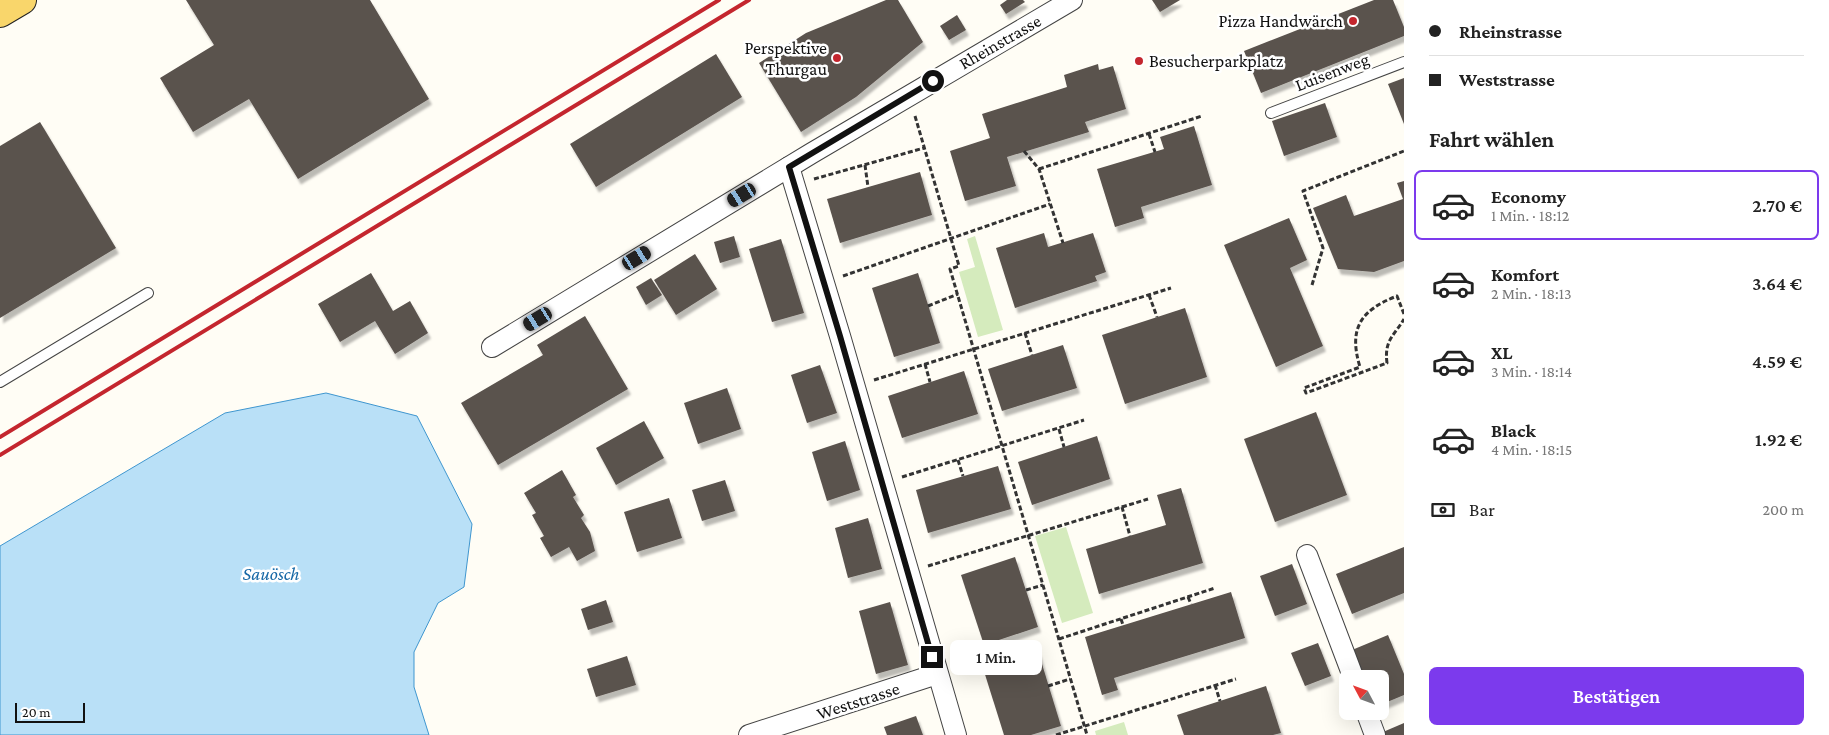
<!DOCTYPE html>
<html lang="de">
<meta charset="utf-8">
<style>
body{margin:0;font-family:"Crimson Pro",serif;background:#f2f2f2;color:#222;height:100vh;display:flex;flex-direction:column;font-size:19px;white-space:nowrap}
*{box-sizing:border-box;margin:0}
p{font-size:16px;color:#767676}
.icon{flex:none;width:28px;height:28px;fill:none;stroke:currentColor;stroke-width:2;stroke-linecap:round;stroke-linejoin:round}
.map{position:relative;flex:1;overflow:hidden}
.drawer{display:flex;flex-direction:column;background:#fff;width:425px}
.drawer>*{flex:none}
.banner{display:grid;align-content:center;height:110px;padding:0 25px;background:#fff}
.needle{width:32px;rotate:311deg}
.buttons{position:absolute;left:1339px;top:670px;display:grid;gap:10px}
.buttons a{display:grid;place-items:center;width:50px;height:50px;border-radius:8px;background:#fff;box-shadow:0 5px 20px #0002;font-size:25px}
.scale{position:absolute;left:15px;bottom:12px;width:70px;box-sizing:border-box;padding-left:5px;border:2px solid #111;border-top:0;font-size:14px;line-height:18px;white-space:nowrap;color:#111;-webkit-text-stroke:4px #fff;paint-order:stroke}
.end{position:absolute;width:22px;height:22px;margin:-11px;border:6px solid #111;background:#fff;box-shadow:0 0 0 2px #fff}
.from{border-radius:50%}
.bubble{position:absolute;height:35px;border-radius:8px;background:#fff;box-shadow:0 5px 20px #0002;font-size:16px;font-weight:600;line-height:35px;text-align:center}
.car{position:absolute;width:15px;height:30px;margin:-15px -8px;border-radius:6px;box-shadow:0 0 4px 1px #0007;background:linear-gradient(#222 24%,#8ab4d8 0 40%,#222 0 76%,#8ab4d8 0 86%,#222 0)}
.banner b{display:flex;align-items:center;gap:18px;height:48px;font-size:19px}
.banner b+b{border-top:1px solid #e0e0e0}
.banner i{width:12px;height:12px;background:#222}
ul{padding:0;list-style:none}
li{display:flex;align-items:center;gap:15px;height:70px;margin:0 10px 8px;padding:0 15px;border:2px solid transparent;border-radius:8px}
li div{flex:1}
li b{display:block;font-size:19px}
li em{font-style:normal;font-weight:600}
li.current{border-color:#7c3aed}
li>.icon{width:45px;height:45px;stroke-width:1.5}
h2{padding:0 25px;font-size:22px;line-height:60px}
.pay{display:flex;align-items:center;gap:12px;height:55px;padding:0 25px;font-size:19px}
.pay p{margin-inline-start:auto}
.action{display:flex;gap:10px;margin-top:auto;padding:10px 25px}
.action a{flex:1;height:58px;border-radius:8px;background:#7c3aed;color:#fff;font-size:20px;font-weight:600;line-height:58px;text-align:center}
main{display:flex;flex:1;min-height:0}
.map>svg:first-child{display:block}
</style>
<main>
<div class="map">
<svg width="1404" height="735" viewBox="0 0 1404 735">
<defs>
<filter id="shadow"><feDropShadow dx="3" dy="5.5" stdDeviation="1" flood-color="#0004"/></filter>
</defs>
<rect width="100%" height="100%" fill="#fffdf5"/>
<!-- green -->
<g fill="#d5ebbd">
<polygon points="975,236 1003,330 978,337 959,272 975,267 967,239"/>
<polygon points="1066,527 1093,613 1062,623 1035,536"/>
<polygon points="1124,722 1128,735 1096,735 1095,731"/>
</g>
<!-- water -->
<polygon fill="#b9e0f7" stroke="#3f96cf" points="326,393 417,416 472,524 464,587 438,603 414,652 414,687 429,735 0,735 0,546 225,413"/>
<!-- building -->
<g fill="#5a524d" filter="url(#shadow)">
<polygon points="186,0 370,0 429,99 298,179 249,99 193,132 160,78 214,45"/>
<polygon points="886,0 898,0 923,42 856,97 801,132 759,63 806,33"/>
<polygon points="1007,0 1023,0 1025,2 1006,14 1000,5"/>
<polygon points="1152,0 1180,0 1160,12"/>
<polygon points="1374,0 1393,0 1404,27 1404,36 1261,93 1244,51"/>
<polygon points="957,15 966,30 949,40 940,26"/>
<polygon points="716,54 742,97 596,187 570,144"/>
<polygon points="1098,64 1099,70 1113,66 1126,109 1085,122 1089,132 1007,157 1016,186 965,201 950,151 990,138 982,114 1067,87 1064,75"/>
<polygon points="1404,78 1404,124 1388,84"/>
<polygon points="1325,103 1337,137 1284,156 1272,121"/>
<polygon points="40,122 116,248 0,318 0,146"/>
<polygon points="1194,126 1212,185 1141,207 1144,218 1115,227 1097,169 1164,149 1160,137"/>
<polygon points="920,172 932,215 840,243 827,199"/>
<polygon points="1404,181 1404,261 1374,272 1338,269 1313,208 1346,195 1354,216 1403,199 1397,183"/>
<polygon points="1289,218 1307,260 1290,268 1323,346 1276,367 1224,245"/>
<polygon points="1044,233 1048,247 1093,233 1106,272 1095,276 1097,281 1015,308 996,248"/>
<polygon points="734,236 740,257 720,263 714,242"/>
<polygon points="781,239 804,313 772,322 749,249"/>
<polygon points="695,254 717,289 676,315 654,280"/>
<polygon points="371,273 393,311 410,301 428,333 395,354 375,321 340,342 318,304"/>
<polygon points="918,273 940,343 894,357 872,288"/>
<polygon points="651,278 662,295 646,305 636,287"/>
<polygon points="1185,308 1207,377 1125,404 1102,335"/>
<polygon points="585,316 628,389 498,465 461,403 543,355 537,345"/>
<polygon points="1063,345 1077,388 1002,411 988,369"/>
<polygon points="820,365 837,413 807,423 791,375"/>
<polygon points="964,371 978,414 902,438 888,396"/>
<polygon points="727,388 741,429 698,444 684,403"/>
<polygon points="1316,412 1347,495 1275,522 1244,439"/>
<polygon points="644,421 664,458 616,485 596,448"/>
<polygon points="1097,436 1110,479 1032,505 1018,462"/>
<polygon points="845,441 860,490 827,501 812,452"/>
<polygon points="998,466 1011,509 928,533 916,490"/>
<polygon points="562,470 576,495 573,497 584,515 581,518 590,532 595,551 577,561 569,547 551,557 540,538 544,536 532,515 536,513 524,493"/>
<polygon points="725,480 735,511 702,521 692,490"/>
<polygon points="1181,488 1203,563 1099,594 1086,549 1166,525 1157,495"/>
<polygon points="669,498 682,538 637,552 624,512"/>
<polygon points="868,518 882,569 848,578 835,528"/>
<polygon points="1404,547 1404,593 1352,614 1336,574"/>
<polygon points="1015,557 1038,627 984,645 961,575"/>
<polygon points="1292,564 1307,604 1275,616 1260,576"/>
<polygon points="1231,592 1245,638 1114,678 1118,690 1102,695 1085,637"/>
<polygon points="606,600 613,622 588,630 581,609"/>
<polygon points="890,602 908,665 876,674 859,611"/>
<polygon points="1388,635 1404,674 1404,695 1380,705 1380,679 1363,679 1352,650"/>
<polygon points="1318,643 1331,676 1305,686 1291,653"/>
<polygon points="1038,651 1061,726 1031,735 1004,735 983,668"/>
<polygon points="627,656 636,685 596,697 587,669"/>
<polygon points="1266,686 1281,733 1273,735 1184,735 1177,715"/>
<polygon points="916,716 923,735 887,735 884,727"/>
<polygon points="1404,723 1404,735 1384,735 1383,732"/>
</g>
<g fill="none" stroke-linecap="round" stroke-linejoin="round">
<defs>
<g id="lane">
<polyline points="1271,113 1404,62"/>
<polyline points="0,382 148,293"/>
</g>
<g id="street">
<polyline points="789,167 840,336 956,735"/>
<polyline points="492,347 812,153 1072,0"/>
<polyline points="1307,555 1354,679"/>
<polyline points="1366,711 1375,735"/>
<polyline points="749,735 937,674"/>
</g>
<polyline id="primary" points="0,13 22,0"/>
</defs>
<!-- lane casing -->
<use href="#lane" stroke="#444" stroke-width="12"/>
<!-- street casing -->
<use href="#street" stroke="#444" stroke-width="22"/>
<!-- primary casing -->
<use href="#primary" stroke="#222" stroke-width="30"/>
<!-- path -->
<g stroke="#333" stroke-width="3" stroke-dasharray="5 2.5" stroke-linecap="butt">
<polyline points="915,116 959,266 950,269 1087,735"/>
<polyline points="1149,134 1155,152"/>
<polyline points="1024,151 1039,169 1063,243"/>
<polyline points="865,165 868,187"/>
<polyline points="1039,169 1202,116"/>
<polyline points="814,179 924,148"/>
<polyline points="843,276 1050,204"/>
<polyline points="1312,285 1323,248 1303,191 1404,151"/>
<polyline points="1149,295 1157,317"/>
<polyline points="928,306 958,294"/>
<path d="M1404 314 1397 296C1361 310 1348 328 1360 367L1304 388 1306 393 1387 363C1384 340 1394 336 1404 319"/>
<polyline points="1025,333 1032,355"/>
<polyline points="925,364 930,382"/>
<polyline points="874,380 1171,288"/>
<polyline points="1059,429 1064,447"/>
<polyline points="958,460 963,476"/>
<polyline points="902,477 1084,420"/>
<polyline points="1122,507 1148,499"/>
<polyline points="928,566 1122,507 1130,536"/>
<polyline points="1026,590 1043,585"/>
<polyline points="1188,597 1191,604"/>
<polyline points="1121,619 1123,625"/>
<polyline points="1059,639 1215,588"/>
<polyline points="1215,685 1220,701"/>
<polyline points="1048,686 1070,679"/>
<polyline points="1056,735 1236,679"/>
</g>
<!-- lane -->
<use href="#lane" stroke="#fff" stroke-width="10"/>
<!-- street -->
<use href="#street" stroke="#fff" stroke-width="20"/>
<!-- primary -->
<use href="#primary" stroke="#f9d66b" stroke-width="28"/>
<!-- rail -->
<g stroke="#c4262e" stroke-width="4">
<polyline points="0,437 719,0"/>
<polyline points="0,455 749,0"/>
</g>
</g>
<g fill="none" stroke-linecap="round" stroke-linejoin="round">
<!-- route -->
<polyline stroke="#111" stroke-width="6" points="932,657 840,336 789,167 933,81"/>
</g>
<!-- markers -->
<g fill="#c4262e" stroke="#fff" stroke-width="2">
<circle cx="1353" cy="21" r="5"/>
<circle cx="837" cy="58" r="5"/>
<circle cx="1139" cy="61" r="5"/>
</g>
<g text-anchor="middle" stroke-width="5" stroke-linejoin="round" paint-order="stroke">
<!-- poi labels -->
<g font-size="18" fill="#111" stroke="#fff" text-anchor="end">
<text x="1343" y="27">Pizza Handwärch</text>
<text x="827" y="54">Perspektive<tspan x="827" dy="21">Thurgau</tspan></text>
<text x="1149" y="67" text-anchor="start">Besucherparkplatz</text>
</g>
<!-- street labels -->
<g font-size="18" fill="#111" stroke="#fff">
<text transform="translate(1000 42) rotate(-30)" y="6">Rheinstrasse</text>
<text transform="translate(1332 72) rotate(-21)" y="6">Luisenweg</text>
<text transform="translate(858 701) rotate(-18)" y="6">Weststrasse</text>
</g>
<!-- water labels -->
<g font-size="19" font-style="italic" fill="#1768a6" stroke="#fff">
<text x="271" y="580">Sauösch</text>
</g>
</g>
</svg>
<div class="buttons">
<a><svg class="needle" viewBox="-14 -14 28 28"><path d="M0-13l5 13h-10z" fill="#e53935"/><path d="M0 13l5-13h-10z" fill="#767676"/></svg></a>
</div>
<div class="scale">20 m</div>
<i class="end from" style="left:933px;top:81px"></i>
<i class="end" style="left:932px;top:657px"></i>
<div class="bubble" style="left:950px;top:640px;width:92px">1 Min.</div>
<i class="car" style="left:742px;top:195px;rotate:239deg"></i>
<i class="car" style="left:637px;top:258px;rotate:59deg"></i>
<i class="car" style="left:538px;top:319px;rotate:239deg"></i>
</div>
<section class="drawer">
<div class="banner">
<b><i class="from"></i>Rheinstrasse</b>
<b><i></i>Weststrasse</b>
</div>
<h2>Fahrt wählen</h2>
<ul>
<li class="current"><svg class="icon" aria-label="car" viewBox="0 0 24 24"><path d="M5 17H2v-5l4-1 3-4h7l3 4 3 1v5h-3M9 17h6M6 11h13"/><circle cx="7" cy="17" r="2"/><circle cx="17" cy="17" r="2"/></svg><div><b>Economy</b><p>1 Min. · 18:12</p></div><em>2.70 €</em></li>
<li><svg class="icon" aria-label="car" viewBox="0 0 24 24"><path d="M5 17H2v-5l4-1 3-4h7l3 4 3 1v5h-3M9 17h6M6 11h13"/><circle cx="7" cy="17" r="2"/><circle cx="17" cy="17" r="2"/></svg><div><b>Komfort</b><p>2 Min. · 18:13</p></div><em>3.64 €</em></li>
<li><svg class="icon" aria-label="car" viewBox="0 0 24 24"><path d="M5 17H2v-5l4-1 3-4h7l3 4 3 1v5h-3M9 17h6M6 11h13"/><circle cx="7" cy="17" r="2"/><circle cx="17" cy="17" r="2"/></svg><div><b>XL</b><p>3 Min. · 18:14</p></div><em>4.59 €</em></li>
<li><svg class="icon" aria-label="car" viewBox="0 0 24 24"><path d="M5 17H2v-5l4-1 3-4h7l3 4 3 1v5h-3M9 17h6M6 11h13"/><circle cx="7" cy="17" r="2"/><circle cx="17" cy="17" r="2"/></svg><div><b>Black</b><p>4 Min. · 18:15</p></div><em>1.92 €</em></li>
</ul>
<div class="pay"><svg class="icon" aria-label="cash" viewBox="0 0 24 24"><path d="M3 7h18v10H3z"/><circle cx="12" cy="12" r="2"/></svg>Bar<p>200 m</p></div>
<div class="action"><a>Bestätigen</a></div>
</section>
</main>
